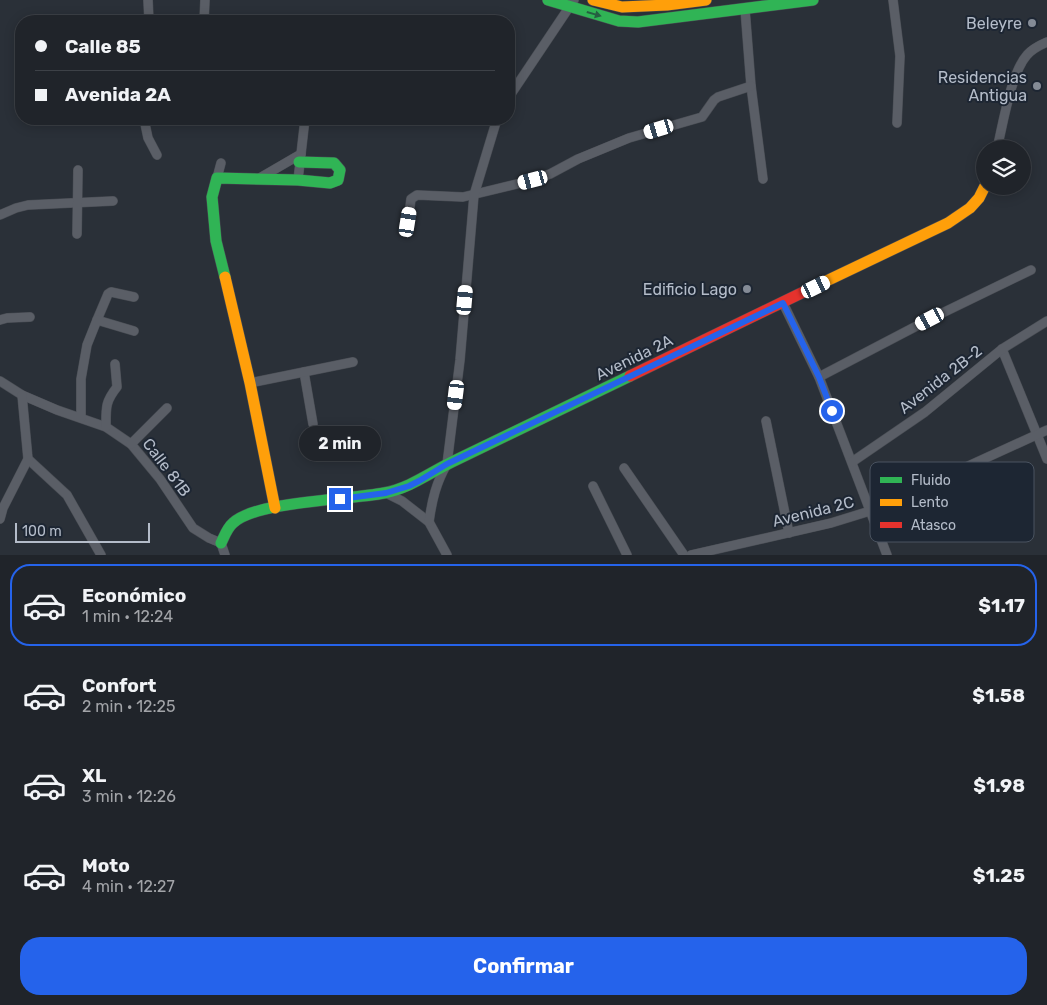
<!DOCTYPE html>
<html lang="es">
<meta charset="utf-8">
<style>
body{margin:0;font-family:Rubik,sans-serif;background:#282c32;color:#f1f3f6;height:100vh;display:flex;flex-direction:column;font-size:19px;white-space:nowrap}
*{box-sizing:border-box;margin:0}
p{font-size:16px;color:#a2a4a8}
.icon{flex:none;width:28px;height:28px;fill:none;stroke:currentColor;stroke-width:2;stroke-linecap:round;stroke-linejoin:round}
.map{position:relative;height:555px;overflow:hidden}
.side{display:flex;flex-direction:column;background:#20242a;flex:1}
.side>*{flex:none}
.banner{position:absolute;left:15px;top:15px;width:500px;height:110px;border-radius:20px;box-shadow:0 2px 12px #0003,0 0 0 1px #3d4147;display:grid;align-content:center;height:110px;padding:0 20px;background:#20242a}
.tools{position:absolute;left:976px;top:140px;display:grid;gap:10px}
.tools a{display:grid;place-items:center;width:55px;height:55px;border-radius:50%;background:#20242a;box-shadow:0 2px 12px #0003,0 0 0 1px #3d4147;font-size:25px}
.scale{position:absolute;left:15px;bottom:12px;width:135px;box-sizing:border-box;padding-left:5px;border:2px solid #b4bcc9;border-top:0;font-size:14px;line-height:18px;white-space:nowrap;color:#b4bcc9;-webkit-text-stroke:4px #1d2633;paint-order:stroke}
.end{position:absolute;width:22px;height:22px;margin:-11px;border:6px solid #2563eb;background:#fff;box-shadow:0 0 0 2px #fff}
.from{border-radius:50%}
.bubble{position:absolute;height:35px;border-radius:18px;background:#20242a;box-shadow:0 2px 12px #0003,0 0 0 1px #3d4147;font-size:16px;font-weight:700;line-height:35px;text-align:center}
.car{position:absolute;width:15px;height:30px;margin:-15px -8px;border-radius:6px;box-shadow:0 0 4px 1px #0007;background:linear-gradient(#fff 24%,#345 0 40%,#fff 0 76%,#345 0 86%,#fff 0)}
.banner b{display:flex;align-items:center;gap:18px;height:48px;font-size:19px}
.banner b+b{border-top:1px solid #3d4147}
.banner i{width:12px;height:12px;background:#f1f3f6}
ul{padding:9px 0 0;list-style:none}
li{display:flex;align-items:center;gap:15px;height:82px;margin:0 10px 8px;padding:0 10px;border:2px solid transparent;border-radius:20px}
li div{flex:1}
li b{display:block;font-size:19px}
li em{font-style:normal;font-weight:700}
li.current{border-color:#2563eb}
li>.icon{width:45px;height:45px;stroke-width:1.5}
.cta{display:flex;gap:10px;margin-top:auto;padding:10px 20px}
.cta a{flex:1;height:58px;border-radius:20px;background:#2563eb;color:#fff;font-size:20px;font-weight:700;line-height:58px;text-align:center}
.map>svg:first-child{display:block}
</style>
<div class="map">
<svg width="1047" height="555" viewBox="0 0 1047 555">
<rect width="100%" height="100%" fill="#2a3038"/>
<g fill="none" stroke-linecap="round" stroke-linejoin="round">
<defs>
<g id="street">
<polyline points="148,0 149,21"/>
<polyline points="893,0 900,56 897,123"/>
<polyline points="745,9 751,86 763,179"/>
<polyline points="204,21 205,0"/>
<polyline points="509,97 574,0"/>
<polyline points="144,119 148,138 157,155"/>
<path d="M997 149C1003 124 1011 73 1027 55 1032 49 1040 45 1047 42"/>
<polyline points="217,178 221,163"/>
<polyline points="258,179 301,154"/>
<polyline points="298,180 305,119"/>
<polyline points="0,215 16,208 28,205 113,201"/>
<polyline points="408,222 411,199 417,195 463,197 533,180 550,174 578,159 629,138 702,117 714,100 718,97 751,86"/>
<polyline points="77,234 78,170"/>
<polyline points="783,303 819,377 887,555"/>
<polyline points="0,320 7,318 30,317"/>
<polyline points="97,320 108,294 111,292 134,297"/>
<polyline points="1002,349 1047,459"/>
<polyline points="304,372 313,424"/>
<polyline points="819,377 930,319 1031,270"/>
<polyline points="0,381 22,395 57,410 106,427 131,444 160,479 193,528 209,538 221,543 225,555"/>
<polyline points="250,383 353,362"/>
<polyline points="81,418 81,379 87,345 97,320 134,331"/>
<polyline points="766,421 789,533"/>
<path d="M106 427C106 408 105 402 117 387L115 364"/>
<polyline points="131,444 167,408"/>
<polyline points="28,459 67,495 101,555"/>
<polyline points="852,462 925,412 1002,349 1047,321"/>
<polyline points="624,468 684,555"/>
<polyline points="593,486 627,555"/>
<polyline points="386,493 402,501 429,522 447,555"/>
<polyline points="0,519 3,508 28,459 22,395"/>
<path d="M429 522C432 500 436 483 447 464L460 360 474 195 497 119"/>
<polyline points="691,555 831,523 870,511 1047,430"/>
</g>
<g id="fast">
<polyline points="548,0 619,21 638,22 813,0"/>
<polyline points="225,277 216,241 212,197 217,178 298,180 330,183 338,180 340,170 334,163 299,162"/>
<path d="M221 543C224 537 227 528 233 523 256 501 349 500 384 493 411 488 432 471 456 460 514 432 572 404 630 376"/>
</g>
<g id="slow">
<polyline points="593,0 622,7 667,5 706,0"/>
<polyline points="225,277 250,383 275,508"/>
<polyline points="818,285 948,223 970,208 979,198 985,186"/>
</g>
<polyline id="jam" points="630,376 818,285"/>
</defs>
<!-- street casing -->
<use href="#street" stroke="#484c53" stroke-width="10"/>
<!-- fast casing -->
<use href="#fast" stroke="#484c53" stroke-width="12"/>
<!-- slow casing -->
<use href="#slow" stroke="#484c53" stroke-width="12"/>
<!-- jam casing -->
<use href="#jam" stroke="#484c53" stroke-width="12"/>
<!-- street -->
<use href="#street" stroke="#5a5e66" stroke-width="9"/>
<!-- fast -->
<use href="#fast" stroke="#30b455" stroke-width="11"/>
<!-- slow -->
<use href="#slow" stroke="#ff9f0a" stroke-width="11"/>
<!-- jam -->
<use href="#jam" stroke="#e5322d" stroke-width="11"/>
</g>
<!-- one-way arrows -->
<defs><path id="oneway-solid" d="M-6-.8H1V-3.2L6.5 0L1 3.2V.8H-6Z" transform="scale(1.25)"/></defs>
<use fill="#255f41" href="#oneway-solid" transform="translate(594 14) rotate(16)"/>
<g fill="none" stroke-linecap="round" stroke-linejoin="round">
<!-- route -->
<polyline stroke="#2563eb" stroke-width="6" points="340,499 386,493 409,486 419,481 447,464 783,303 819,377 832,411"/>
</g>
<!-- markers -->
<g fill="#848b96" stroke="#1d2633" stroke-width="2">
<circle cx="1032" cy="23" r="5"/>
<circle cx="1037" cy="86" r="5"/>
<circle cx="747" cy="289" r="5"/>
</g>
<g text-anchor="middle" stroke-width="4" stroke-linejoin="round" paint-order="stroke">
<!-- poi labels -->
<g font-size="16" fill="#b4bcc9" stroke="#1d2633" text-anchor="end">
<text x="1022" y="29">Beleyre</text>
<text x="1027" y="83">Residencias<tspan x="1027" dy="18">Antigua</tspan></text>
<text x="737" y="295">Edificio Lago</text>
</g>
<!-- street labels -->
<g font-size="16" fill="#b4bcc9" stroke="#1d2633">
<text transform="translate(634 357) rotate(-26)" y="6">Avenida 2A</text>
<text transform="translate(940 379) rotate(-38)" y="6">Avenida 2B-2</text>
<text transform="translate(167 467) rotate(53)" y="6">Calle 81B</text>
<text transform="translate(813 511) rotate(-14)" y="6">Avenida 2C</text>
</g>
</g>
<!-- legend -->
<rect x="870" y="462" width="164" height="80" rx="8" fill="#1d2633" stroke="#4a5360" stroke-width="1"/>
<rect x="880" y="477" width="22" height="6" fill="#30b455"/>
<rect x="880" y="499" width="22" height="7" fill="#ff9f0a"/>
<rect x="880" y="522" width="22" height="6" fill="#e5322d"/>
<g font-size="14" fill="#b4bcc9">
<text x="911" y="485">Fluido</text>
<text x="911" y="507">Lento</text>
<text x="911" y="530">Atasco</text>
</g>
</svg>
<div class="tools">
<a><svg class="icon" aria-label="layers" viewBox="0 0 24 24"><path d="M12 4l9 5-9 5-9-5zM3 14l9 5 9-5"/></svg></a>
</div>
<div class="scale">100 m</div>
<i class="end from" style="left:832px;top:411px"></i>
<i class="end" style="left:340px;top:499px"></i>
<div class="bubble" style="left:299px;top:426px;width:82px">2 min</div>
<i class="car" style="left:659px;top:129px;rotate:253deg"></i>
<i class="car" style="left:533px;top:180px;rotate:255deg"></i>
<i class="car" style="left:408px;top:222px;rotate:9deg"></i>
<i class="car" style="left:816px;top:287px;rotate:64deg"></i>
<i class="car" style="left:465px;top:300px;rotate:5deg"></i>
<i class="car" style="left:930px;top:319px;rotate:242deg"></i>
<i class="car" style="left:456px;top:395px;rotate:187deg"></i>
<div class="banner">
<b><i class="from"></i>Calle 85</b>
<b><i></i>Avenida 2A</b>
</div>
</div>
<section class="side">
<ul>
<li class="current"><svg class="icon" aria-label="car" viewBox="0 0 24 24"><path d="M5 17H2v-5l4-1 3-4h7l3 4 3 1v5h-3M9 17h6M6 11h13"/><circle cx="7" cy="17" r="2"/><circle cx="17" cy="17" r="2"/></svg><div><b>Económico</b><p>1 min · 12:24</p></div><em>$1.17</em></li>
<li><svg class="icon" aria-label="car" viewBox="0 0 24 24"><path d="M5 17H2v-5l4-1 3-4h7l3 4 3 1v5h-3M9 17h6M6 11h13"/><circle cx="7" cy="17" r="2"/><circle cx="17" cy="17" r="2"/></svg><div><b>Confort</b><p>2 min · 12:25</p></div><em>$1.58</em></li>
<li><svg class="icon" aria-label="car" viewBox="0 0 24 24"><path d="M5 17H2v-5l4-1 3-4h7l3 4 3 1v5h-3M9 17h6M6 11h13"/><circle cx="7" cy="17" r="2"/><circle cx="17" cy="17" r="2"/></svg><div><b>XL</b><p>3 min · 12:26</p></div><em>$1.98</em></li>
<li><svg class="icon" aria-label="car" viewBox="0 0 24 24"><path d="M5 17H2v-5l4-1 3-4h7l3 4 3 1v5h-3M9 17h6M6 11h13"/><circle cx="7" cy="17" r="2"/><circle cx="17" cy="17" r="2"/></svg><div><b>Moto</b><p>4 min · 12:27</p></div><em>$1.25</em></li>
</ul>
<div class="cta"><a>Confirmar</a></div>
</section>
